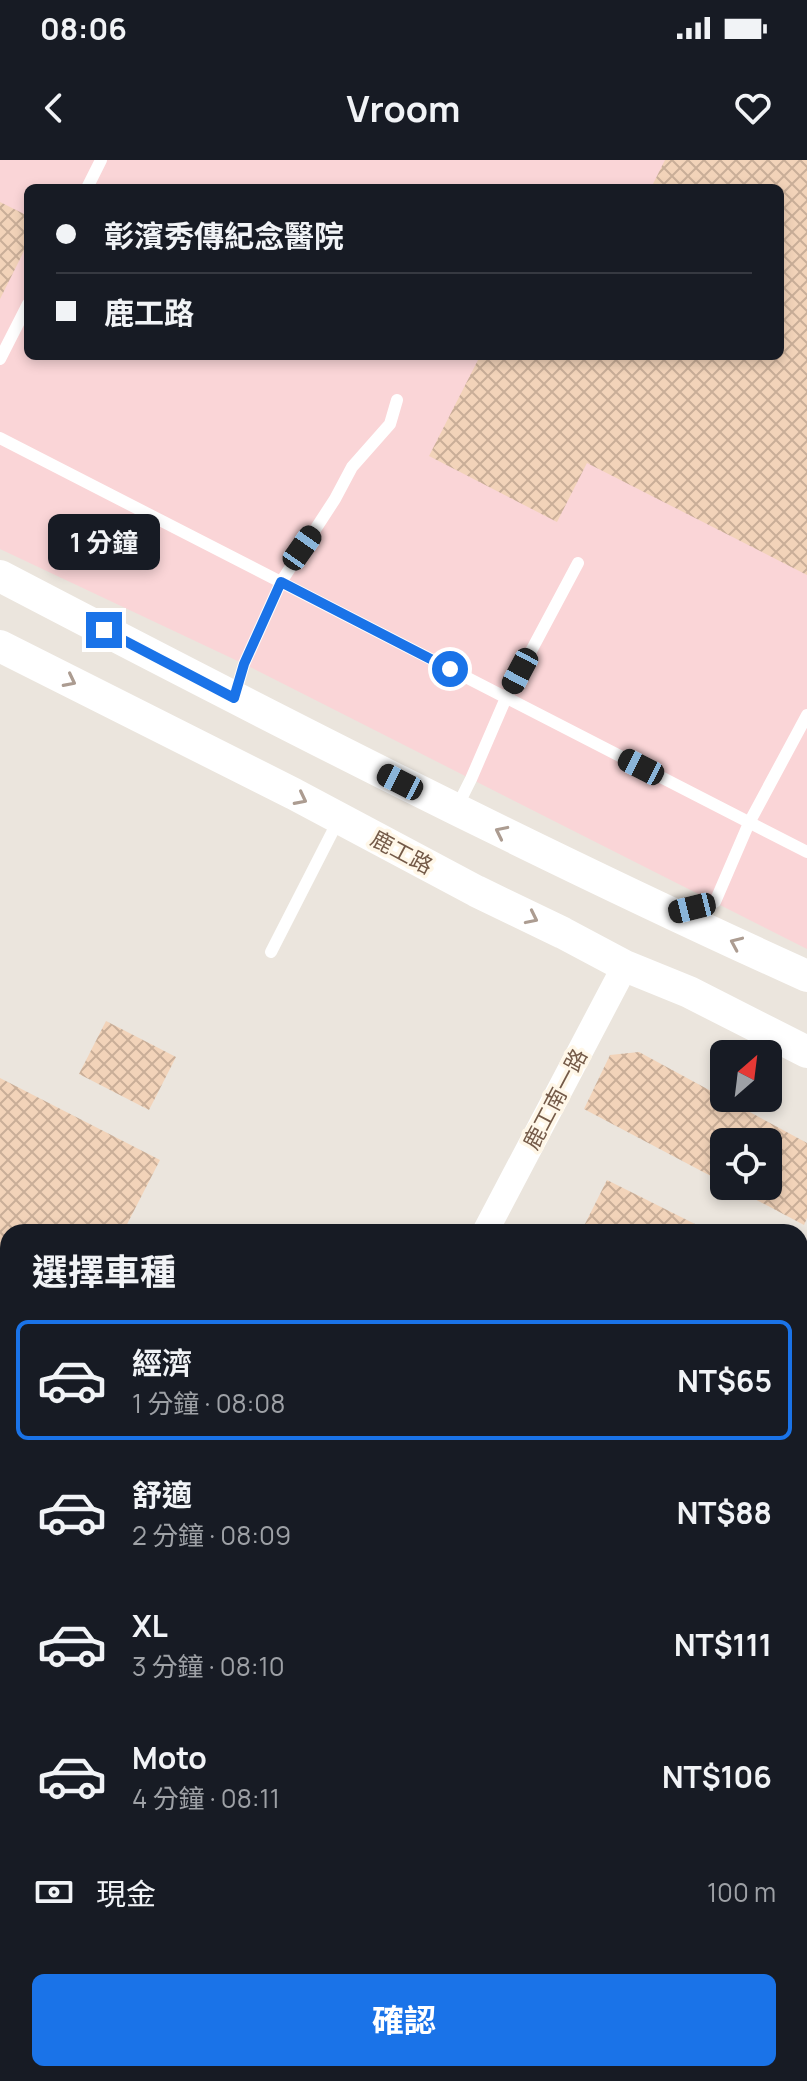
<!DOCTYPE html>
<html lang="zh-TW">
<meta charset="utf-8">
<style>
body{margin:0;font-family:Manrope,"Noto Sans TC",sans-serif;background:#242831;color:#f1f3f6;height:100vh;display:flex;flex-direction:column;font-size:30px;white-space:nowrap}
*{box-sizing:border-box;margin:0}
p{font-size:26px;color:#9ea1a6}
.icon{flex:none;width:44px;height:44px;fill:none;stroke:currentColor;stroke-width:2;stroke-linecap:round;stroke-linejoin:round}
.map{position:relative;flex:1;overflow:hidden}
.details{position:absolute;left:0px;top:1064px;width:808px;height:858px;display:flex;flex-direction:column;background:#171b24;border-radius:24px 24px 0 0;box-shadow:0 4px 12px #0003}
.details>*{flex:none}
.guide{position:absolute;left:24px;top:24px;width:760px;height:176px;border-radius:12px;box-shadow:0 4px 12px #0003;display:grid;align-content:center;height:176px;padding:0 32px;background:#171b24}
.needle{width:52px;rotate:28deg}
.tools{position:absolute;left:710px;top:880px;display:grid;gap:16px}
.tools a{display:grid;place-items:center;width:72px;height:72px;border-radius:12px;background:#171b24;box-shadow:0 4px 12px #0003;font-size:40px}
.end{position:absolute;width:36px;height:36px;margin:-18px;border:10px solid #1a73e8;background:#fff;box-shadow:0 0 0 4px #fff}
.from{border-radius:50%}
.bubble{position:absolute;height:56px;border-radius:12px;background:#171b24;box-shadow:0 4px 12px #0003;font-size:26px;font-weight:700;line-height:56px;text-align:center}
.car{position:absolute;width:24px;height:48px;margin:-24px -12px;border-radius:10px;box-shadow:0 0 6px 2px #0007;background:linear-gradient(#222 24%,#8ab4d8 0 40%,#222 0 76%,#8ab4d8 0 86%,#222 0)}
.guide b{display:flex;align-items:center;gap:28px;height:76px;font-size:30px}
.guide b+b{border-top:2px solid #363941}
.guide i{width:20px;height:20px;background:#f1f3f6}
ul{padding:0;list-style:none}
li{display:flex;align-items:center;gap:24px;height:120px;margin:0 16px 12px;padding:0 16px;border:4px solid transparent;border-radius:12px}
li div{flex:1}
li b{display:block;font-size:30px}
li em{font-style:normal;font-weight:700}
li.current{border-color:#1a73e8}
li>.icon{width:72px;height:72px;stroke-width:1.5}
h2{padding:0 32px;font-size:36px;line-height:96px}
.pay{display:flex;align-items:center;gap:20px;height:88px;padding:0 32px;font-size:30px}
.pay p{margin-inline-start:auto}
.action{display:flex;gap:16px;margin-top:auto;padding:16px 32px}
.action a{flex:1;height:92px;border-radius:12px;background:#1a73e8;color:#fff;font-size:32px;font-weight:700;line-height:92px;text-align:center}
.status{display:flex;justify-content:space-between;align-items:center;height:56px;padding:0 40px;background:#171b24;direction:ltr}
.status svg{height:22px;fill:currentColor}
header{display:flex;justify-content:space-between;align-items:center;height:104px;padding:0 32px;background:#171b24;font-size:36px;font-weight:700}
.map>svg:first-child{display:block}
</style>
<div class="status"><b>08:06</b><svg viewBox="0 0 49 12"><path d="M0 12V9h3v3zM5 12V6h3v6zM10 12V3h3v9zM15 12V0h3v12zM26 1h20v11H26zM47 4h2v5h-2z"/></svg></div>
<header><svg class="icon" aria-label="back" viewBox="0 0 24 24"><path d="M15 5l-7 7 7 7"/></svg>Vroom<svg class="icon" aria-label="heart" viewBox="0 0 24 24"><path d="M12 20l-8-8c-3-5 5-10 8-4 3-6 11-1 8 4z"/></svg></header>
<div class="map">
<svg width="807" height="1921" viewBox="0 0 807 1921">
<defs>
<pattern id="building-cross-hatch" width="8" height="8" patternUnits="userSpaceOnUse" patternTransform="scale(2)"><rect width="8" height="8" fill="#f2d3b9"/><path d="M0 0l8 8M0 8l8-8" fill="none" stroke="#c9ae98"/></pattern>
</defs>
<rect width="100%" height="100%" fill="#fcf4e2"/>
<!-- industrial -->
<path fill="#ebe5dd" fill-rule="evenodd" d="M0 0H807V1921H0ZM28 28H780V196H28ZM724 894H768V938H724ZM724 982H768V1026H724ZM8 1072H800V1914H8Z"/>
<!-- medical -->
<path fill="#fad5d7" fill-rule="evenodd" d="M0 0H807V789L244 504 0 389ZM28 28H780V196H28Z"/>
<!-- building -->
<g fill="url(#building-cross-hatch)">
<polygon points="665,0 807,0 807,415 587,303 557,362 429,296 480,196 780,196 780,28 651,28"/>
<polygon points="0,42 28,56 28,83 0,139"/>
<polygon points="106,861 176,897 149,950 79,914"/>
<polygon points="639,892 807,983 807,1058 804,1065 730,1026 768,1026 768,982 724,982 724,1023 584,949 610,895"/>
<polygon points="0,918 160,1000 123,1072 8,1072 8,1171 0,1167"/>
<polygon points="607,1020 711,1072 581,1072"/>
<polygon points="800,1477 807,1481 807,1583 800,1580"/>
<polygon points="0,1690 8,1694 8,1843 0,1856"/>
<polygon points="800,1794 807,1798 807,1871 800,1868"/>
<polygon points="639,1914 732,1914 729,1921 636,1921"/>
</g>
<g fill="none" stroke-linecap="round" stroke-linejoin="round">
<!-- service -->
<g stroke="#fff" stroke-width="12">
<polyline points="87,28 101,0"/>
<polyline points="0,199 28,144"/>
<polyline points="0,278 807,692"/>
<polyline points="235,535 244,504 281,422 335,339 352,307 390,264 397,240"/>
<polyline points="457,647 471,619 506,538 578,403"/>
<polyline points="680,751 715,742 749,663 807,555"/>
<polyline points="271,792 339,659"/>
<polyline points="800,1319 807,1305"/>
</g>
<!-- minor -->
<g stroke="#fff" stroke-width="26">
<polyline points="485,1072 625,806"/>
<polyline points="0,1647 8,1651"/>
<polyline points="39,1921 42,1914"/>
</g>
<!-- tertiary -->
<g stroke="#fff" stroke-width="32">
<path d="M0 416C266 555 533 692 807 816"/>
<polyline points="0,486 294,634 476,731 563,773 625,806 689,832 807,892"/>
</g>
</g>
<!-- one-way arrows -->
<defs><path id="oneway-chevron" d="M-2-3.5L2.5 0L-2 3.5" fill="none" stroke-width="1.6" stroke-linecap="round" stroke-linejoin="round" transform="scale(2)"/></defs>
<g stroke="#ac9c91">
<use href="#oneway-chevron" transform="translate(70 521) rotate(27)"/>
<use href="#oneway-chevron" transform="translate(301 639) rotate(27)"/>
<use href="#oneway-chevron" transform="translate(501 672) rotate(-154)"/>
<use href="#oneway-chevron" transform="translate(532 758) rotate(26)"/>
<use href="#oneway-chevron" transform="translate(736 783) rotate(-156)"/>
</g>
<g fill="none" stroke-linecap="round" stroke-linejoin="round">
<!-- route -->
<polyline stroke="#1a73e8" stroke-width="10" points="104,470 234,538 244,504 281,422 450,509"/>
</g>
<g text-anchor="middle" stroke-width="7" stroke-linejoin="round" paint-order="stroke">
<!-- street labels -->
<g font-size="22" fill="#745a48" stroke="#fff7e8">
<text transform="translate(402 692) rotate(28)" y="8">鹿工路</text>
<text transform="translate(555 939) rotate(-62)" y="8">鹿工南一路</text>
</g>
</g>
</svg>
<div class="tools">
<a><svg class="needle" viewBox="-14 -14 28 28"><path d="M0-13l5 13h-10z" fill="#e53935"/><path d="M0 13l5-13h-10z" fill="#9ea1a6"/></svg></a>
<a><svg class="icon" aria-label="locate" viewBox="0 0 24 24"><circle cx="12" cy="12" r="6"/><path d="M12 2v4M12 18v4M2 12h4M18 12h4"/></svg></a>
</div>
<i class="end from" style="left:450px;top:509px"></i>
<i class="end" style="left:104px;top:470px"></i>
<div class="bubble" style="left:48px;top:354px;width:112px">1 分鐘</div>
<i class="car" style="left:302px;top:388px;rotate:35deg"></i>
<i class="car" style="left:520px;top:511px;rotate:208deg"></i>
<i class="car" style="left:641px;top:607px;rotate:297deg"></i>
<i class="car" style="left:400px;top:622px;rotate:297deg"></i>
<i class="car" style="left:692px;top:748px;rotate:256deg"></i>
<div class="guide">
<b><i class="from"></i>彰濱秀傳紀念醫院</b>
<b><i></i>鹿工路</b>
</div>
<section class="details">
<h2>選擇車種</h2>
<ul>
<li class="current"><svg class="icon" aria-label="car" viewBox="0 0 24 24"><path d="M5 17H2v-5l4-1 3-4h7l3 4 3 1v5h-3M9 17h6M6 11h13"/><circle cx="7" cy="17" r="2"/><circle cx="17" cy="17" r="2"/></svg><div><b>經濟</b><p>1 分鐘 · 08:08</p></div><em>NT$65</em></li>
<li><svg class="icon" aria-label="car" viewBox="0 0 24 24"><path d="M5 17H2v-5l4-1 3-4h7l3 4 3 1v5h-3M9 17h6M6 11h13"/><circle cx="7" cy="17" r="2"/><circle cx="17" cy="17" r="2"/></svg><div><b>舒適</b><p>2 分鐘 · 08:09</p></div><em>NT$88</em></li>
<li><svg class="icon" aria-label="car" viewBox="0 0 24 24"><path d="M5 17H2v-5l4-1 3-4h7l3 4 3 1v5h-3M9 17h6M6 11h13"/><circle cx="7" cy="17" r="2"/><circle cx="17" cy="17" r="2"/></svg><div><b>XL</b><p>3 分鐘 · 08:10</p></div><em>NT$111</em></li>
<li><svg class="icon" aria-label="car" viewBox="0 0 24 24"><path d="M5 17H2v-5l4-1 3-4h7l3 4 3 1v5h-3M9 17h6M6 11h13"/><circle cx="7" cy="17" r="2"/><circle cx="17" cy="17" r="2"/></svg><div><b>Moto</b><p>4 分鐘 · 08:11</p></div><em>NT$106</em></li>
</ul>
<div class="pay"><svg class="icon" aria-label="cash" viewBox="0 0 24 24"><path d="M3 7h18v10H3z"/><circle cx="12" cy="12" r="2"/></svg>現金<p>100 m</p></div>
<div class="action"><a>確認</a></div>
</section>
</div>
